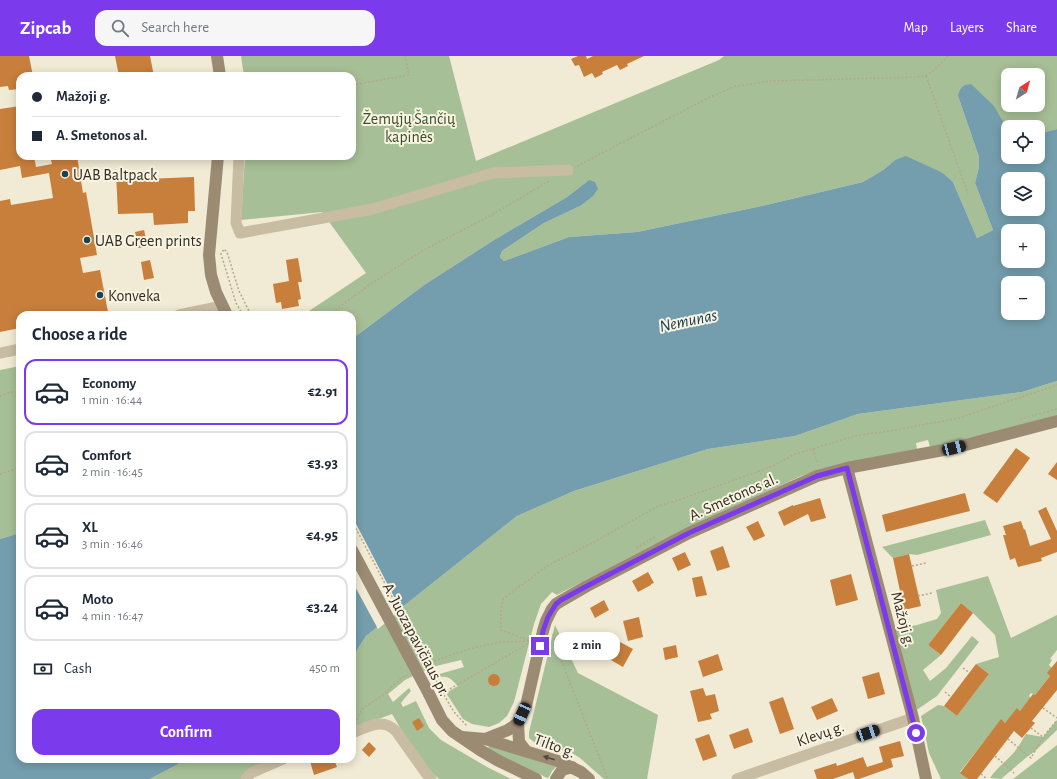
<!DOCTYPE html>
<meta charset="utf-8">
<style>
body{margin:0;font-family:"Alegreya Sans",sans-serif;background:#f6f6f7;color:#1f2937;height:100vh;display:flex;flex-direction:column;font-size:15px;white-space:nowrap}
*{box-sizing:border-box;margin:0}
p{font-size:13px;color:#747a83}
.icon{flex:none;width:22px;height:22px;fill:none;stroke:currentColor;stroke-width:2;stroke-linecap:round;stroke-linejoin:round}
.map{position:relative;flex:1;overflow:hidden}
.side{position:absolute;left:16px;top:255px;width:340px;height:452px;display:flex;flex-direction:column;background:#fff;border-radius:12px;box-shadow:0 2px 10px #0003}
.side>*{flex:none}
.banner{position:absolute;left:16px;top:16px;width:340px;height:88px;border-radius:12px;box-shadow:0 2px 10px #0003;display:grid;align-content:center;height:88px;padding:0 16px;background:#fff}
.needle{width:26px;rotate:37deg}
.fabs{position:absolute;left:1001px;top:12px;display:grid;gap:8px}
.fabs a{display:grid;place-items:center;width:44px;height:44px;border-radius:8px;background:#fff;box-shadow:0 2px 10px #0003;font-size:20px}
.end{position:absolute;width:18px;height:18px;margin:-9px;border:5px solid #7c3aed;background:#fff;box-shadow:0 0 0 2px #fff}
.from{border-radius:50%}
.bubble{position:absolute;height:28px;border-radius:12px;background:#fff;box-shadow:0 2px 10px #0003;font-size:13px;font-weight:700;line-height:28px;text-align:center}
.car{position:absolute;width:12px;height:24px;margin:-12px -6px;border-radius:5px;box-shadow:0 0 3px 1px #0007;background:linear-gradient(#222 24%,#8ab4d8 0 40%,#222 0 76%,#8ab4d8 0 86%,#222 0)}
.banner b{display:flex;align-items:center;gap:14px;height:38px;font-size:15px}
.banner b+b{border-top:1px solid #e0e1e3}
.banner i{width:10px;height:10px;background:#1f2937}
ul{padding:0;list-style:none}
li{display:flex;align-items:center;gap:12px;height:66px;margin:0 8px 6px;padding:0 8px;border:2px solid #e0e1e3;border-radius:12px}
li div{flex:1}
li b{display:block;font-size:15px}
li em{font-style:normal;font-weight:700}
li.current{border-color:#7c3aed}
li>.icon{width:36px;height:36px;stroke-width:1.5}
h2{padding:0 16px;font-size:18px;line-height:48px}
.pay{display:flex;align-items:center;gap:10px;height:44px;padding:0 16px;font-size:15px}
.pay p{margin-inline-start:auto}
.primary-button{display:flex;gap:8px;margin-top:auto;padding:8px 16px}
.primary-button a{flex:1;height:46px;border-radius:12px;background:#7c3aed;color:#fff;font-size:16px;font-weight:700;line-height:46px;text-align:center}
header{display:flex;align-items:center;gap:24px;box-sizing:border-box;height:56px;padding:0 20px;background:#7c3aed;color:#fff}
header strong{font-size:19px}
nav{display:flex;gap:22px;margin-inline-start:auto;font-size:14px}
.search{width:280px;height:36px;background:#f6f6f7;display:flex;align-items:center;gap:10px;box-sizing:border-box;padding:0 14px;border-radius:12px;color:#747a83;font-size:15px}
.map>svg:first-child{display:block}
</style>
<header>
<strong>Zipcab</strong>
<div class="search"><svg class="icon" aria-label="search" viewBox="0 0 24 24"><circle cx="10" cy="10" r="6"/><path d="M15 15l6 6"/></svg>Search here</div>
<nav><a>Map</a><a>Layers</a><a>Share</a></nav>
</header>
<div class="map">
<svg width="1057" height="723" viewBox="0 0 1057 723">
<rect width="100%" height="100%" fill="#f1ead5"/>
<!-- green -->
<g fill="#a7bf96" fill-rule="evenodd">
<path d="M241 0H449L476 105 719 4 724 0H1057V73L1038 78V71H1008V78L1005 69 958 40 979 101V111L975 127 993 174 977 182 953 126 943 117 895 104 883 114 863 126 766 149 637 176 569 181 504 205 500 201 502 195 544 167 580 150 589 124 567 141 494 184 424 229 352 283V259H303L366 217 322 156 241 164 245 100H352V20H244ZM1008 19H1038V49H1008Z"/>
<polygon points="20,310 20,477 0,483 0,314"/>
<path d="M1057 325V359L992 377 930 391 928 384 916 387 917 393 821 413 801 420 649 491 557 539 552 536 541 548 534 568 514 646 507 660 499 667 489 671 472 668 463 663 446 637 458 630C450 622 449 620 438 621L436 619 464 611 461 604 432 611 405 624 388 638 393 646 409 632 411 635 404 643 401 647 403 651 416 645 429 672 441 684 487 711 511 723H439C418 705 406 681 392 658L352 673V602L366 580 517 460 574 435 708 393 795 380 858 358 1022 336Z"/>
<polygon points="985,464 991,479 917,499 909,498 893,502 882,491"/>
<polygon points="988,520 1011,582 1057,559 1057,594 1050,603 1052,604 1049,609 1052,612 1050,620 1035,639 1031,637 1029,640 1031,642 1020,655 1017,653 1008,669 1001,664 960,716 968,723 941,723 929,697 921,660 938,649 944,650 957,660 989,618 976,608 999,601 995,579 973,557 961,547 928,589 941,599 923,614 930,625 946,612 972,580 979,586 937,640 915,655 895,573 917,569 937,563 941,557 936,534"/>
<polygon points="555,569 578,617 658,659 647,723 604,723 580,702 572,697 534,686 529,682 529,676"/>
<path d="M1057 664V674L1034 696 1028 700 1001 723 990 722C997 711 1010 703 1018 691 1021 687 1023 682 1026 678L1043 681Z"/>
<polygon points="1057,689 1057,723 1013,723"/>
<path d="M489 690 557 710 552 715 549 721 547 722C528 712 507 704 488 693Z"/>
<polygon points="188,703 277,703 243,723 150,723"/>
</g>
<!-- water -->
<g fill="#749eae" fill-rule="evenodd">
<path d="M971 28 994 50 1005 69 1008 78V101H1038V78L1057 73V325L1022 336 858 358 795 380 708 393 574 435 517 460 366 580 352 602V283L424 229 494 184 567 141 589 124 595 126 598 133 593 140 580 150 544 167 502 195 500 201 504 205 569 181 637 176 766 149 863 126 883 114 895 104 906 100 943 117 953 126 977 182 993 174 975 127 979 111V101L958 40C960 31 963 29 971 28ZM1008 123H1038V153H1008ZM1008 175H1038V205H1008ZM1008 227H1038V257H1008Z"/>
<polygon points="20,477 20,703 188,703 150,723 0,723 0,483"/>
</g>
<!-- pier -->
<polygon fill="#f1ead5" points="352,460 401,554 378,573 352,525"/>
<!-- building -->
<g fill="#c87f3c">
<polygon points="0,0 29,0 33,20 20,20 20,33 9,34 8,30 0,31"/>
<polygon points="115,0 150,0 154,20 119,20"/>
<polygon points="578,0 586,0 587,3 593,0 644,0 627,8 628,10 620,14 617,9 602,16 603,18 595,22 592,17 584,21 579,9 575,10 571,3"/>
<polygon points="20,50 20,100 34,100 36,111 52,108 50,100 77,100 83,137 86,136 97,199 80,202 83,217 100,214 108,256 92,259 20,259 20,272 0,276 0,145 10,143 11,149 53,142 49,117 22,122 20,110 0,114 0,53"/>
<polygon points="147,115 146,123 194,121 195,155 188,155 188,167 154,169 153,157 118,158 116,117"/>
<polygon points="144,174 148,191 138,192 135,176"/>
<polygon points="298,202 302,226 298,226 301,243 298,244 299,250 282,253 281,246 276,247 273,228 289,225 286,204"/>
<polygon points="150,204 154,222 144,224 141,206"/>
<polygon points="1016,392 1030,402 997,447 983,437"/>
<polygon points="1057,406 1057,424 1048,418"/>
<polygon points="965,437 970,455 886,476 882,459"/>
<polygon points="820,442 826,462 811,466 808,458 784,470 778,456 793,449 793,450"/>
<polygon points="1046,451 1057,475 1057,496 1041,502 1042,505 1018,511 1015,502 1010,504 1003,479 1006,479 1003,470 1021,465 1024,474 1025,473 1030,490 1051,483 1038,455"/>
<polygon points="758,465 765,480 754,485 746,471"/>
<polygon points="723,490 730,511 717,515 710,495"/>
<polygon points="685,496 691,509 678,515 672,502"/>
<polygon points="909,498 921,550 904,554 893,502"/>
<polygon points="648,516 654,527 651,528 651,529 638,536 632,525"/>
<polygon points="851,518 858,544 836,550 830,524"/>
<polygon points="702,520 707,539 696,541 692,522"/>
<polygon points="604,544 609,554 595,562 590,552"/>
<polygon points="961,547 973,557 941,599 928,589"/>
<polygon points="639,561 643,581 628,585 623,565"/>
<polygon points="607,579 633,593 623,611 597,596"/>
<polygon points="676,589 678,601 665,604 663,592"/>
<polygon points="718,598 723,614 703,621 698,605"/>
<polygon points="1057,605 1057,634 1032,665 1035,667 1022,682 1014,675 977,723 968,723 960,717 1001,663 1005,667 1017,652 1020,655 1033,638 1035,639 1050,620 1047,617"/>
<polygon points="976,608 989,618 957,660 944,650"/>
<polygon points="879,616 885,638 868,643 862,621"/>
<circle cx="494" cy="624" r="6"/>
<polygon points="703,632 706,640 715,638 719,655 710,658 712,663 698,666 690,635"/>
<polygon points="783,641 794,673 780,678 769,646"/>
<polygon points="832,642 838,655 817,664 811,651"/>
<polygon points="419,662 424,670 417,675 412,666"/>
<polygon points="748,672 753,686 734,693 729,679"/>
<polygon points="709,678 717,700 703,705 695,683"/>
<polygon points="900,685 904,700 891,703 893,711 859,723 855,723 853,716 833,723 817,723 814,714 836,707 837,710 863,701 867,711 883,706 879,691"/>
<polygon points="369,686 376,693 369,701 362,694"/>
<polygon points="316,703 334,703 337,711 314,719 310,705"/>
</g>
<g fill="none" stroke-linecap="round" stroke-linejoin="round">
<!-- path -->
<g stroke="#b4a78c" stroke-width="1.5" stroke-dasharray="2 2" stroke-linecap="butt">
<polyline points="926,20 968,138"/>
<polyline points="352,29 409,19 405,0"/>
<path d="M577 110 708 42 736 30 772 25 920 21C932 19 940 8 948 0"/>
<polyline points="243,259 236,247 221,198 224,193 227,196 239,235 251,259"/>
<polyline points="329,259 369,229 422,195 490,160 549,125"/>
<polyline points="0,340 11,336 20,336"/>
<polyline points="1020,363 1057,353"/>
<polyline points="813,393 818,409"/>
<polyline points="0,418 20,412"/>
<polyline points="636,492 655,481"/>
<polyline points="912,510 926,507"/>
<polyline points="918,540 932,537"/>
<polyline points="553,578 563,609 608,723"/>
<polyline points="529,584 519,581 501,574 501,555 503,543 547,510 592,487 658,450 681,443 754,417 775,409 795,398 819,391 854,380 896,374 959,362 1057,329"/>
<polyline points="427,609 437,604 469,593 500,586 529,585"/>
<polyline points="963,612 970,617"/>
<polyline points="440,632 454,656 467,670"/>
<polyline points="945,636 951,641"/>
<polyline points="443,637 529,587"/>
<polyline points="1043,652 1057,662"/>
<polyline points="357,664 362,653 384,638 401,622 407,619"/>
<polyline points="1031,672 1043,681"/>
<polyline points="1008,683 1031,702 1043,681 1057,664"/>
<polyline points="995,700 1014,717"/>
<polyline points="981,718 987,723"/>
</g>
<!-- street -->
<g stroke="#c8bca2" stroke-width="11">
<polyline points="239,100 236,167 240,177 373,153 493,117 568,114"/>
<polyline points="179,259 222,250"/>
<polyline points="0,297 20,293"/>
<path d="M352 677C368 671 382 661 396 675L428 720 431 723"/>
<polyline points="246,723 251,717 283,703"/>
<polyline points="737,723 913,662"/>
</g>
<!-- secondary -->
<g stroke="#9c8b73" stroke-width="12">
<polyline points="217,0 220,20"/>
<polyline points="218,100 209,199 211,219 216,236 227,259"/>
<polyline points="847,412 913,662 926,723"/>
<polyline points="429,638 442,664 452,675 480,694 497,704 536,723"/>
<polyline points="462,681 485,683 558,705 581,716 589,723"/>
<polyline points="485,683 508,674 518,667"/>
<polyline points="526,695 519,686 518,667 526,650 543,575 546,565 552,553 556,548 561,545 587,530 689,477 817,420 847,412 954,392 1057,365"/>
<polyline points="556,723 562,714 572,711"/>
</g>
<!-- path-bridge -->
<polyline stroke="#b4a78c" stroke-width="1.5" stroke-dasharray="2 2" stroke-linecap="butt" points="352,465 440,632"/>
<!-- secondary-bridge -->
<polyline stroke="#9c8b73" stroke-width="12" points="352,494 429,638"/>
</g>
<!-- one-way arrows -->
<defs><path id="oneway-solid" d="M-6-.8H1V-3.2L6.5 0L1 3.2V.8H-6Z"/></defs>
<use fill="#52483c" href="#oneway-solid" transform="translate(549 702) rotate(-163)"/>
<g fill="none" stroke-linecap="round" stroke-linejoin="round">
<!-- route -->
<polyline stroke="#7c3aed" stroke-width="5" points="540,590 543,575 548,561 556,548 561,544 587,530 689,477 808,424 817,420 847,412 916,677"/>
</g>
<!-- markers -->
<g fill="#1a4254" stroke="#f9f3e1" stroke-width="1.5">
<circle cx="65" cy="118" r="4"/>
<circle cx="87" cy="184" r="4"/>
<circle cx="100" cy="239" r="4"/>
</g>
<g text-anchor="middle" stroke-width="4" stroke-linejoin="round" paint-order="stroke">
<!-- park labels -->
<g font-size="16" fill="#385128" stroke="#f9f3e1">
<text x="409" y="68">Žemųjų Šančių<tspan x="409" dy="18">kapinės</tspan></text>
</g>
<!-- poi labels -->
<g font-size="16" fill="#332c24" stroke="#f9f3e1" text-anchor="start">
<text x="73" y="124">UAB Baltpack</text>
<text x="95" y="190">UAB Green prints</text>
<text x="108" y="245">Konveka</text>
</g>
<!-- street labels -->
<g font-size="16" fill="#332c24" stroke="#f9f3e1">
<text transform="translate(733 440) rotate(-24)" y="6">A. Smetonos al.</text>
<text transform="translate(904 563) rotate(75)" y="6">Mažoji g.</text>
<text transform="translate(417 583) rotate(62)" y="6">A. Juozapavičiaus pr.</text>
<text transform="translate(820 677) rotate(-19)" y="6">Klevų g.</text>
<text transform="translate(555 689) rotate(20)" y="6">Tilto g.</text>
</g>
<!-- water labels -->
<g font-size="17" font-style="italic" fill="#1a4254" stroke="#f9f3e1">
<text transform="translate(688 264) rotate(-12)" y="6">Nemunas</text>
</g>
</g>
</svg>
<div class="fabs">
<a><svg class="needle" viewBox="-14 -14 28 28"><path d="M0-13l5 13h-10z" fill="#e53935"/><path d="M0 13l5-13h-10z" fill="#747a83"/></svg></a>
<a><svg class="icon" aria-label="locate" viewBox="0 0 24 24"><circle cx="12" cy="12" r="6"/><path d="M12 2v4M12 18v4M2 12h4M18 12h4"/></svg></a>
<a><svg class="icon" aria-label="layers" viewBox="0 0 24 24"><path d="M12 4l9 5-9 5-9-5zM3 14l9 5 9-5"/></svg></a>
<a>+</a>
<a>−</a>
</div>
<i class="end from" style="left:916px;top:677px"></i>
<i class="end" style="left:540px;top:590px"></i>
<div class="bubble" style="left:554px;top:576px;width:66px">2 min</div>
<i class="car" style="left:954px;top:392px;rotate:76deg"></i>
<i class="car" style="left:522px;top:658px;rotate:204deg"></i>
<i class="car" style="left:868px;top:677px;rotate:71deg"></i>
<div class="banner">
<b><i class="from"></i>Mažoji g.</b>
<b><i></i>A. Smetonos al.</b>
</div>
<section class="side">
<h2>Choose a ride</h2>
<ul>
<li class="current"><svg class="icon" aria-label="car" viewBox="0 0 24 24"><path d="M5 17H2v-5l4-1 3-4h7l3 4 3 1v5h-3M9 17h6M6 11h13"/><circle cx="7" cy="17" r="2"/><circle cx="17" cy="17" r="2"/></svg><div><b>Economy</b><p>1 min · 16:44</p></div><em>€2.91</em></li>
<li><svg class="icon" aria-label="car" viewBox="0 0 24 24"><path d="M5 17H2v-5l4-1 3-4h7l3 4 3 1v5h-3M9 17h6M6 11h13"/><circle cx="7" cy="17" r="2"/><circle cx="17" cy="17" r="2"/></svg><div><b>Comfort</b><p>2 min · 16:45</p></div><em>€3.93</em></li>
<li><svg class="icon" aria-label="car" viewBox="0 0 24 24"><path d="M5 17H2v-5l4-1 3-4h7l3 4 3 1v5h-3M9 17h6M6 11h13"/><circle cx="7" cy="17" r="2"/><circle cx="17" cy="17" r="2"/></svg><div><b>XL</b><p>3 min · 16:46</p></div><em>€4.95</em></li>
<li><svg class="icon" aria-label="car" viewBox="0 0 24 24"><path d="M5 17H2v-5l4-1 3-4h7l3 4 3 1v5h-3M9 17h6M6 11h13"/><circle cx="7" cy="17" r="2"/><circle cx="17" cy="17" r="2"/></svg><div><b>Moto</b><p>4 min · 16:47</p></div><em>€3.24</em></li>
</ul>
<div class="pay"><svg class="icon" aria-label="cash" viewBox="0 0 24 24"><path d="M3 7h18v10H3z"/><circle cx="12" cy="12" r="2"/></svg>Cash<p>450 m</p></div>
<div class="primary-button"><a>Confirm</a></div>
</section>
</div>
